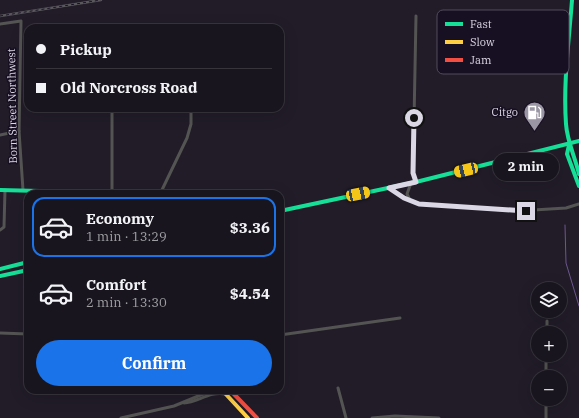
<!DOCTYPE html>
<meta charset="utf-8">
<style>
body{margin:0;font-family:"IBM Plex Serif",serif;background:#26222b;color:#f1f3f6;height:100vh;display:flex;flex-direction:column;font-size:15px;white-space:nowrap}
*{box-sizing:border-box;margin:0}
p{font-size:13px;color:#9f9fa4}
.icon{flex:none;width:22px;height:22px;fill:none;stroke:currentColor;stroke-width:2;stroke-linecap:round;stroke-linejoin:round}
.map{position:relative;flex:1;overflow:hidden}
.side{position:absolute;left:24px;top:190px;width:260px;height:204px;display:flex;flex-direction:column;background:#19151e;border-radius:12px;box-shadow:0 4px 16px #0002,0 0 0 1px #37343c}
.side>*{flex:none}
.hud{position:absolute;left:24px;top:24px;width:260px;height:88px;border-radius:12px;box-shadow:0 4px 16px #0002,0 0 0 1px #37343c;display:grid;align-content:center;height:88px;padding:0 12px;background:#19151e}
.fabs{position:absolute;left:531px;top:282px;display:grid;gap:8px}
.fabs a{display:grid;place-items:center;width:36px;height:36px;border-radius:50%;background:#19151e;box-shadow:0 4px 16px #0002,0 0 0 1px #37343c;font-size:20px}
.end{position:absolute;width:18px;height:18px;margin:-9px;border:5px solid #dcd7e5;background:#111;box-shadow:0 0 0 2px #111}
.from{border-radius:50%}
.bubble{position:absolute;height:28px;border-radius:14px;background:#19151e;box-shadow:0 4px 16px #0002,0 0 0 1px #37343c;font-size:13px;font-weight:700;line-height:28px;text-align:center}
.car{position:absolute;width:12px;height:24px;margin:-12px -6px;border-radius:5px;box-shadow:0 0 3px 1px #0007;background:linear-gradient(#f5c518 24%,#345 0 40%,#f5c518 0 76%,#345 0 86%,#f5c518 0)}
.hud b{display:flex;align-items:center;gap:14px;height:38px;font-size:15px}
.hud b+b{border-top:1px solid #37343c}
.hud i{width:10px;height:10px;background:#f1f3f6}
ul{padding:7px 0 0;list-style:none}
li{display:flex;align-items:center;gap:12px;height:60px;margin:0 8px 6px;padding:0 4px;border:2px solid transparent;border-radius:12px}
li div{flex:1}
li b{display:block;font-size:15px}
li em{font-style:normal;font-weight:700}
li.active{border-color:#1a73e8}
li>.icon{width:36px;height:36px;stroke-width:1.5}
.button{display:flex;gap:8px;margin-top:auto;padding:8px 12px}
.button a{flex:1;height:46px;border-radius:24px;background:#1a73e8;color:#fff;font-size:16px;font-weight:700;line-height:46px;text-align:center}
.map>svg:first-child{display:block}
</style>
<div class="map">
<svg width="579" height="418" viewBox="0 0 579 418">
<rect width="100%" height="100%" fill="#211c28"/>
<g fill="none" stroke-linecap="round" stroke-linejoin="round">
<!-- stream -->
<polyline stroke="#6d5790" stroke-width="1" points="565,225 566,263 579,306"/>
<!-- street -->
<g stroke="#545453" stroke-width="3">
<polyline points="416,16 413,173 416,182"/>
<polyline points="0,24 21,21 19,131 23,190"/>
<polyline points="105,27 105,28"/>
<polyline points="0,135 19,131"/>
<polyline points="390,188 405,198 419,204 517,211 566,208 579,204"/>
<polyline points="112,193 112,108"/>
<polyline points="160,194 187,138 191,124 191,108"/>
<polyline points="410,200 407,194 411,183"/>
<polyline points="0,230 4,227 5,190"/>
<polyline points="0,333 28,334"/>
<polyline points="547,333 547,321"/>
<polyline points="280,335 400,318"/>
<polyline points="546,377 546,355"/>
<polyline points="338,388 346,418"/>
<path d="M184 403C198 402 210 391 225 394"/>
<polyline points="121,418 174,406 213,390"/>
<polyline points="372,418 395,416 439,418"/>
<polyline points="546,418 546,399"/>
</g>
<!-- fast -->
<g stroke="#16e098" stroke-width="4">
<path d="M572 0C569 41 563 83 566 124 567 141 575 157 579 174"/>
<polyline points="569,145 567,154 579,186"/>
<polyline points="0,190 158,194"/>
<polyline points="163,194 187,194"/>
<polyline points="280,211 416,182 579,141"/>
<polyline points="0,269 28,262"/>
<polyline points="0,276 28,270"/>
</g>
<!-- slow -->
<polyline stroke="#ffcf43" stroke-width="4" points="222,390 248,418"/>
<!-- jam -->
<polyline stroke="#f24e42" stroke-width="4" points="230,390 257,418"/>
<defs>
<polyline id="rail" points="0,16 101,0"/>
</defs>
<!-- rail casing -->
<use href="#rail" stroke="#5b585d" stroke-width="2.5"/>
<!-- rail -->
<use href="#rail" stroke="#170f22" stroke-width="1" stroke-dasharray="3" stroke-linecap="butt"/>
</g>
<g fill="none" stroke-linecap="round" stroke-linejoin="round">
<!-- route -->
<polyline stroke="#dcd7e5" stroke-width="5" points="414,118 413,173 416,182 389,188 404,198 419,204 526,211"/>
</g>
<!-- icons -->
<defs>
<symbol id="fuel-pin" viewBox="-11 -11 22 30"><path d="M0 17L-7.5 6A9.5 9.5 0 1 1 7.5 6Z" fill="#9b96a3" stroke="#170f22"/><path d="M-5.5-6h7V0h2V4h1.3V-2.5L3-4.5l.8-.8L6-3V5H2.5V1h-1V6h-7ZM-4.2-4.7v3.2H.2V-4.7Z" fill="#fff"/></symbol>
</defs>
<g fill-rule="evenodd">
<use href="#fuel-pin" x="522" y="100" width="25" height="34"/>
</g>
<g text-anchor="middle" stroke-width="3" stroke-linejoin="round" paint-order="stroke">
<!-- street labels -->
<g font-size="11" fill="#dcd7e5" stroke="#170f22">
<text transform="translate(12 106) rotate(-91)" y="4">Born Street Northwest</text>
</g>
<!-- poi labels -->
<g font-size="11" fill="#dcd7e5" stroke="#170f22" text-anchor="end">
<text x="518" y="116">Citgo</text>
</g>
</g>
<!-- legend -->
<rect x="437" y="10" width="132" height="64" rx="6" fill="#170f22" stroke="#524b5c" stroke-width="1"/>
<rect x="445" y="22" width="18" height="4" fill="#16e098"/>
<rect x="445" y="40" width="18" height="4" fill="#ffcf43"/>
<rect x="445" y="58" width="18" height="4" fill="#f24e42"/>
<g font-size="11" fill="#dcd7e5">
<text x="470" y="28">Fast</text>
<text x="470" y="46">Slow</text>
<text x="470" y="64">Jam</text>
</g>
</svg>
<div class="fabs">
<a><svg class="icon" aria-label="layers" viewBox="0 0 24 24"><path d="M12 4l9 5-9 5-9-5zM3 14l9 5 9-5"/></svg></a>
<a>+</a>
<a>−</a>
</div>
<i class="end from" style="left:414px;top:118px"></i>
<i class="end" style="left:526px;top:211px"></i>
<div class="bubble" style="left:493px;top:153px;width:66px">2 min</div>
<i class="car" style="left:466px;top:170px;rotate:257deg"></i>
<i class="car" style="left:358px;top:194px;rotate:78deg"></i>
<div class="hud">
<b><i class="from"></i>Pickup</b>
<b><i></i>Old Norcross Road</b>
</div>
<section class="side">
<ul>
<li class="active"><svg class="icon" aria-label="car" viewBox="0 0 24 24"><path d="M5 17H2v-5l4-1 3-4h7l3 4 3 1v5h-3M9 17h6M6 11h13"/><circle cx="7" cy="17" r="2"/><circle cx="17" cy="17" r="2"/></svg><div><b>Economy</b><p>1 min · 13:29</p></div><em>$3.36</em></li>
<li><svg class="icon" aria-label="car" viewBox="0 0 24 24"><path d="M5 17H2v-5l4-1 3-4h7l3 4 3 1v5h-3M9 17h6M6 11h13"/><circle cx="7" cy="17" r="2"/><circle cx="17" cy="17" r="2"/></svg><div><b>Comfort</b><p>2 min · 13:30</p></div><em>$4.54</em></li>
</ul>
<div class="button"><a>Confirm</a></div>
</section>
</div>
